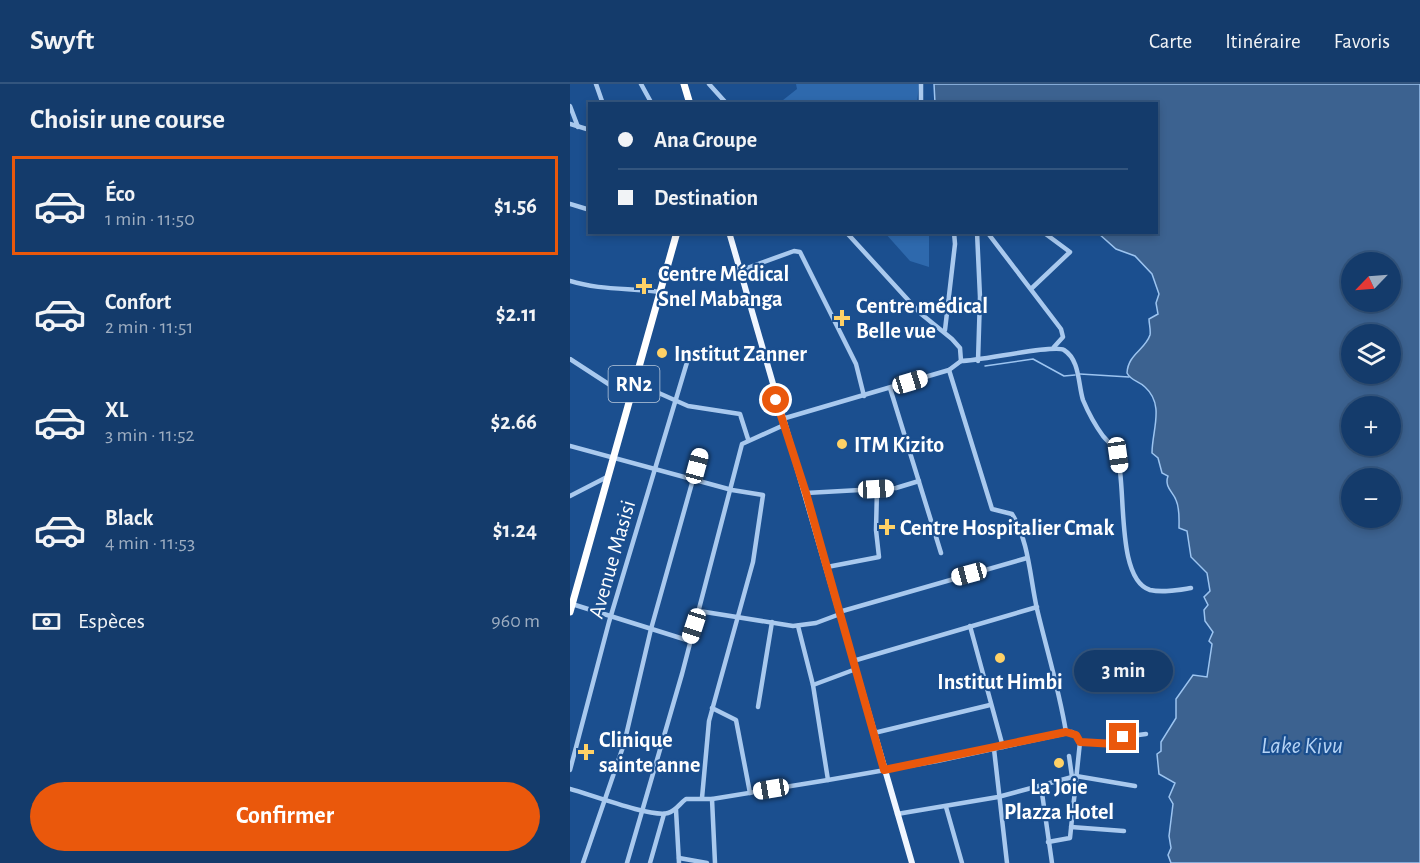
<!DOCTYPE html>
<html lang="fr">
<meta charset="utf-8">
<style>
body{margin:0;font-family:"Alegreya Sans",sans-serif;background:#1d4271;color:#f1f3f6;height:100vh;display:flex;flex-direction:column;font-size:22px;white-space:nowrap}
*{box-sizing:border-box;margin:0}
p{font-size:20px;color:#9dadc1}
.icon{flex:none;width:33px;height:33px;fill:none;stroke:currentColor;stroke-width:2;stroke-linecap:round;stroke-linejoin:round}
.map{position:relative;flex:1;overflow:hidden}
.side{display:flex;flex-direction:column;background:#143b6b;width:570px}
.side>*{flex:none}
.banner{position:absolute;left:18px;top:18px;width:570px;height:132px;border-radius:0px;box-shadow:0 3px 9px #0003,0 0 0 2px #33557e;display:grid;align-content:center;height:132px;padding:0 30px;background:#143b6b}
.needle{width:39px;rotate:245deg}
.fabs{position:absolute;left:771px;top:168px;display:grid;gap:12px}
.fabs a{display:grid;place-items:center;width:60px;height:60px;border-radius:50%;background:#143b6b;box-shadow:0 3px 9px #0003,0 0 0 2px #33557e;font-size:30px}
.end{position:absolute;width:27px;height:27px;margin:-14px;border:8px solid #ea580c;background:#fff;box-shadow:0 0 0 3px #fff}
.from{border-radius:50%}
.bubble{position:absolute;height:42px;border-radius:21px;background:#143b6b;box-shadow:0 3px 9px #0003,0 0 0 2px #33557e;font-size:20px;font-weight:700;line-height:42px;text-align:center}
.car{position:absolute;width:18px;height:36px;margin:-18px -9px;border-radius:8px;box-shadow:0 0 4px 2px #0007;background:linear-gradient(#fff 24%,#345 0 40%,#fff 0 76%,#345 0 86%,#fff 0)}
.banner b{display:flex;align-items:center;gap:21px;height:57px;font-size:22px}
.banner b+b{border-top:2px solid #33557e}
.banner i{width:15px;height:15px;background:#f1f3f6}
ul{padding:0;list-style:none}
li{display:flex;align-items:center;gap:18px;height:99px;margin:0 12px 9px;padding:0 18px;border:3px solid transparent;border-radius:0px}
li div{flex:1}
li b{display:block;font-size:22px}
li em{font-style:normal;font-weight:700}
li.selected{border-color:#ea580c}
li>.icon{width:54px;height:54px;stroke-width:1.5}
h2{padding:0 30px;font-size:27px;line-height:72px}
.pay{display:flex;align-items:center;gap:15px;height:66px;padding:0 30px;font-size:22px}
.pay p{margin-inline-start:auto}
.button{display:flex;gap:12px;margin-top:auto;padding:12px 30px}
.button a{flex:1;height:69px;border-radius:36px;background:#ea580c;color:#fff;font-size:24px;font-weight:700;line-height:69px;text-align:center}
header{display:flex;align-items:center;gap:36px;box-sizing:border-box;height:84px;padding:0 30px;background:#143b6b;border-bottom:2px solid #33557e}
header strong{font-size:28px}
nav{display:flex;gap:33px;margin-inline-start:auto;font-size:21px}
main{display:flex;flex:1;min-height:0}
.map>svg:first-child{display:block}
</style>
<header>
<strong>Swyft</strong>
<nav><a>Carte</a><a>Itinéraire</a><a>Favoris</a></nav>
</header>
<main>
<section class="side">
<h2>Choisir une course</h2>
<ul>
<li class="selected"><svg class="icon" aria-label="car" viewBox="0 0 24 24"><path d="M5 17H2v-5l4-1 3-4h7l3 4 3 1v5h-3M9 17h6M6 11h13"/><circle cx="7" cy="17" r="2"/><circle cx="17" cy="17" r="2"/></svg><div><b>Éco</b><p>1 min · 11:50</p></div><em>$1.56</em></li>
<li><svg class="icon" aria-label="car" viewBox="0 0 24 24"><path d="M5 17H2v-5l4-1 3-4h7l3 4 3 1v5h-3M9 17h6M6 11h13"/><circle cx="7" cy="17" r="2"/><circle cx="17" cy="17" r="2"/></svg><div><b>Confort</b><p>2 min · 11:51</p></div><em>$2.11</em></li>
<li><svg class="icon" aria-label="car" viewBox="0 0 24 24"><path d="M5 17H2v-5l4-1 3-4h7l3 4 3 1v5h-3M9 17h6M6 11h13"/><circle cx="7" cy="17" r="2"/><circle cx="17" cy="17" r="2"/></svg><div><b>XL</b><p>3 min · 11:52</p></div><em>$2.66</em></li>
<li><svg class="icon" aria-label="car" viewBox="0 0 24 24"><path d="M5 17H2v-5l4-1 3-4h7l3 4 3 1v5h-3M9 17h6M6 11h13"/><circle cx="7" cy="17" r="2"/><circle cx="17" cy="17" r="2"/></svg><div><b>Black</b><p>4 min · 11:53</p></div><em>$1.24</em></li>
</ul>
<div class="pay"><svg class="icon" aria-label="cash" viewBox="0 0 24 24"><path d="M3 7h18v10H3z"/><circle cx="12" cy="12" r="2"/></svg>Espèces<p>960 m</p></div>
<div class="button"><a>Confirmer</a></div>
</section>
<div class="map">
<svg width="850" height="779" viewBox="0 0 850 779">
<rect width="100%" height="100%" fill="#1b4f8f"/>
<!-- green -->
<g fill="#2e69ad">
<polygon points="226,0 349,0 347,19 208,20 227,5"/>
<polygon points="315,149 359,149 359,183 340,177"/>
</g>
<!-- water -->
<path fill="#3c6290" stroke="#9cc4f0" stroke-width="1.5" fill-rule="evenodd" d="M364 0H850V779H601L598 771 601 764 599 752 603 720 599 713 605 699 589 690 587 670 591 667V658L606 634V615L623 591 637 593 642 560 639 557 643 548 635 537 634 526 638 521 634 513 640 507 637 489 621 473 617 447 609 444C609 435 610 425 606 416 603 408 594 403 598 392L592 389 588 374 582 369C582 346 595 321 575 303 569 297 561 297 557 289 558 270 575 266 580 251 581 246 579 240 579 235L588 230 586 219 589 210 582 190 565 172 546 165 528 149 586 148V20L365 19ZM782 178H820V218H782ZM782 250H820V290H782ZM782 322H820V362H782ZM782 394H820V434H782Z"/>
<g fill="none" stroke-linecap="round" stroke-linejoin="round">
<!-- stream -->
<g stroke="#9cc4f0" stroke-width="1.5">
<polyline points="415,282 463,275 494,292 505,291"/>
<polyline points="510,290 559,293"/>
</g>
<!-- minor -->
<g stroke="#a9c9ee" stroke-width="4.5">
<polyline points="26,0 33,20"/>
<polyline points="71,0 82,20"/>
<polyline points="139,0 157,20"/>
<polyline points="351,0 351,20"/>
<polyline points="0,22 8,43"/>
<polyline points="0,40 20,46"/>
<polyline points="0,120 20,126"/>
<polyline points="276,148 350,229 382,255 390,264 391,277"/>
<polyline points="407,148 410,213 408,277"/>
<polyline points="417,148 491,245 493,253 484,263"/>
<polyline points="169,187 224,167 230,168 286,280 294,312"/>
<path d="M0 197C28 206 60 204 90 208"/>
<polyline points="462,204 500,168 473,148"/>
<polyline points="375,246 385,160 384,148"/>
<polyline points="0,275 60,314"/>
<path d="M391 277C411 277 483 260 494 266 510 276 508 300 513 316 518 328 525 341 533 352 538 358 544 362 547 370 557 401 545 495 580 506 593 509 608 506 621 504"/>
<path d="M379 286 422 425 442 430C459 457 460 494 467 525 477 567 489 605 496 648"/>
<polyline points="64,298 118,322 170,330 178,355"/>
<polyline points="320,304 371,469"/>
<polyline points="212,335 379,286 391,277"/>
<polyline points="0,362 162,406 193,411 183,478 139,637 132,714"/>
<polyline points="236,409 326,404 349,397"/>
<polyline points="0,412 37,393"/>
<polyline points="257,483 309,473 306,446 307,405"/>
<polyline points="2,520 120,557"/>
<polyline points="129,527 223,542 246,539 270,530"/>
<polyline points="269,528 457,474"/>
<polyline points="228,542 243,601 258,696"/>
<polyline points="400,542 433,663"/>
<polyline points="283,577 467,523"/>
<polyline points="243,601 286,585"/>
<polyline points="188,623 202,538"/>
<polyline points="142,624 166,636 180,709"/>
<polyline points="304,649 420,621"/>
<polyline points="510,658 543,661 553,653 576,650"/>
<polyline points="424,665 437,779"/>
<polyline points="499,672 502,693"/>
<polyline points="0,686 39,538 118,275"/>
<polyline points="471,702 482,779"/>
<path d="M0 705C19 710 82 734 98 729 107 726 109 720 116 715H142L258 696 367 677 502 648 510 658 500 754 478 758"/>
<polyline points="142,715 145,779"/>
<polyline points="376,723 392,779"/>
<polyline points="106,726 109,779"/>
<polyline points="327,730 428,713 506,692 565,702"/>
<polyline points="501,743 554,747"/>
<polyline points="109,774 137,779"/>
<polyline points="13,779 54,660 81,545 131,367"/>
<polyline points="57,779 112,590 172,360 214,341"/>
<polyline points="80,779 94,730"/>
</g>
<!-- major -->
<polyline stroke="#f0f6ff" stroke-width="6" points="159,148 342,779"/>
<!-- highway -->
<g stroke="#fff" stroke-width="7">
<polyline points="114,0 120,20"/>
<polyline points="0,528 107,148"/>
</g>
</g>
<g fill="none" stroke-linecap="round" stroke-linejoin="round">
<!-- route -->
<polyline stroke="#ea580c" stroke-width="8" points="206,316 236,409 314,686 496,648 506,651 510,658 545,660 553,653"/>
</g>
<!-- markers -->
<g fill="#ffd166" stroke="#1b4f8f" stroke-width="2">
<path d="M71 193h6v6h6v6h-6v6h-6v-6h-6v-6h6z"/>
<path d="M269 225h6v6h6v6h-6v6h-6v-6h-6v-6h6z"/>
<circle cx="92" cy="269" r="6"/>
<circle cx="272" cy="360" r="6"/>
<path d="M314 434h6v6h6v6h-6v6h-6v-6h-6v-6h6z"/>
<circle cx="430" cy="574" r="6"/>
<path d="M13 659h6v6h6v6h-6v6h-6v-6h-6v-6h6z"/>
<circle cx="489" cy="679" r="6"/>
</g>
<g text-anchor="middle" stroke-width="4.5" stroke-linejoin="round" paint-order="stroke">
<!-- shield labels -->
<rect fill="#1b4f8f" stroke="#bbcadd" stroke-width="1.5" x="38.5" y="282" width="51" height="36" rx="4.5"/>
<g font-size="21" font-weight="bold" fill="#fff">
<text x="64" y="307">RN2</text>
</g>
<!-- poi labels -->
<g font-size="22" font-weight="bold" fill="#fff" stroke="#1b4f8f" text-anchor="start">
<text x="88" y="197">Centre Médical<tspan x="88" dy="25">Snel Mabanga</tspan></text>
<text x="286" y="229">Centre médical<tspan x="286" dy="25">Belle vue</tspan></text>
<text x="104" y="277">Institut Zanner</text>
<text x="284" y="368">ITM Kizito</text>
<text x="330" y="451">Centre Hospitalier Cmak</text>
<text x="430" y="605" text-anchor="middle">Institut Himbi</text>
<text x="29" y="663">Clinique<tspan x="29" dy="25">sainte anne</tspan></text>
<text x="489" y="710" text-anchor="middle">La Joie<tspan x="489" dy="25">Plazza Hotel</tspan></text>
</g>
<!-- street labels -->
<g font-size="22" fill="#fff" stroke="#1b4f8f">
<text transform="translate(41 475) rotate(-74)" y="8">Avenue Masisi</text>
</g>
<!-- water labels -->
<g font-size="24" font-style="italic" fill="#b5d3f5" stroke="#1b4f8f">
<text x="732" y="669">Lake Kivu</text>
</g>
</g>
</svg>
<div class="fabs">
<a><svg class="needle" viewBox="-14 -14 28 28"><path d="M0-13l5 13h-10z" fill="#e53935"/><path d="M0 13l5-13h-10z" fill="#9dadc1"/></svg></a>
<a><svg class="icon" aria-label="layers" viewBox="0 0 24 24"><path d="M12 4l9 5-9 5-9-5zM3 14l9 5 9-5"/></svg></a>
<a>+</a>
<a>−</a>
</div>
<i class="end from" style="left:206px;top:316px"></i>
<i class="end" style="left:553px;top:653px"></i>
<div class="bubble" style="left:504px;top:566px;width:99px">3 min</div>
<i class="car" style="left:340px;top:298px;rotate:73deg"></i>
<i class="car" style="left:548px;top:371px;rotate:172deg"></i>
<i class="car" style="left:127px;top:382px;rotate:15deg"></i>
<i class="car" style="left:306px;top:405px;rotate:87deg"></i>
<i class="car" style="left:399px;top:490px;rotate:255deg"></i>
<i class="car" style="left:124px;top:542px;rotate:198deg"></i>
<i class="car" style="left:201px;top:705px;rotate:261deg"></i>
<div class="banner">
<b><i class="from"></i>Ana Groupe</b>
<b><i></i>Destination</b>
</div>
</div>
</main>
